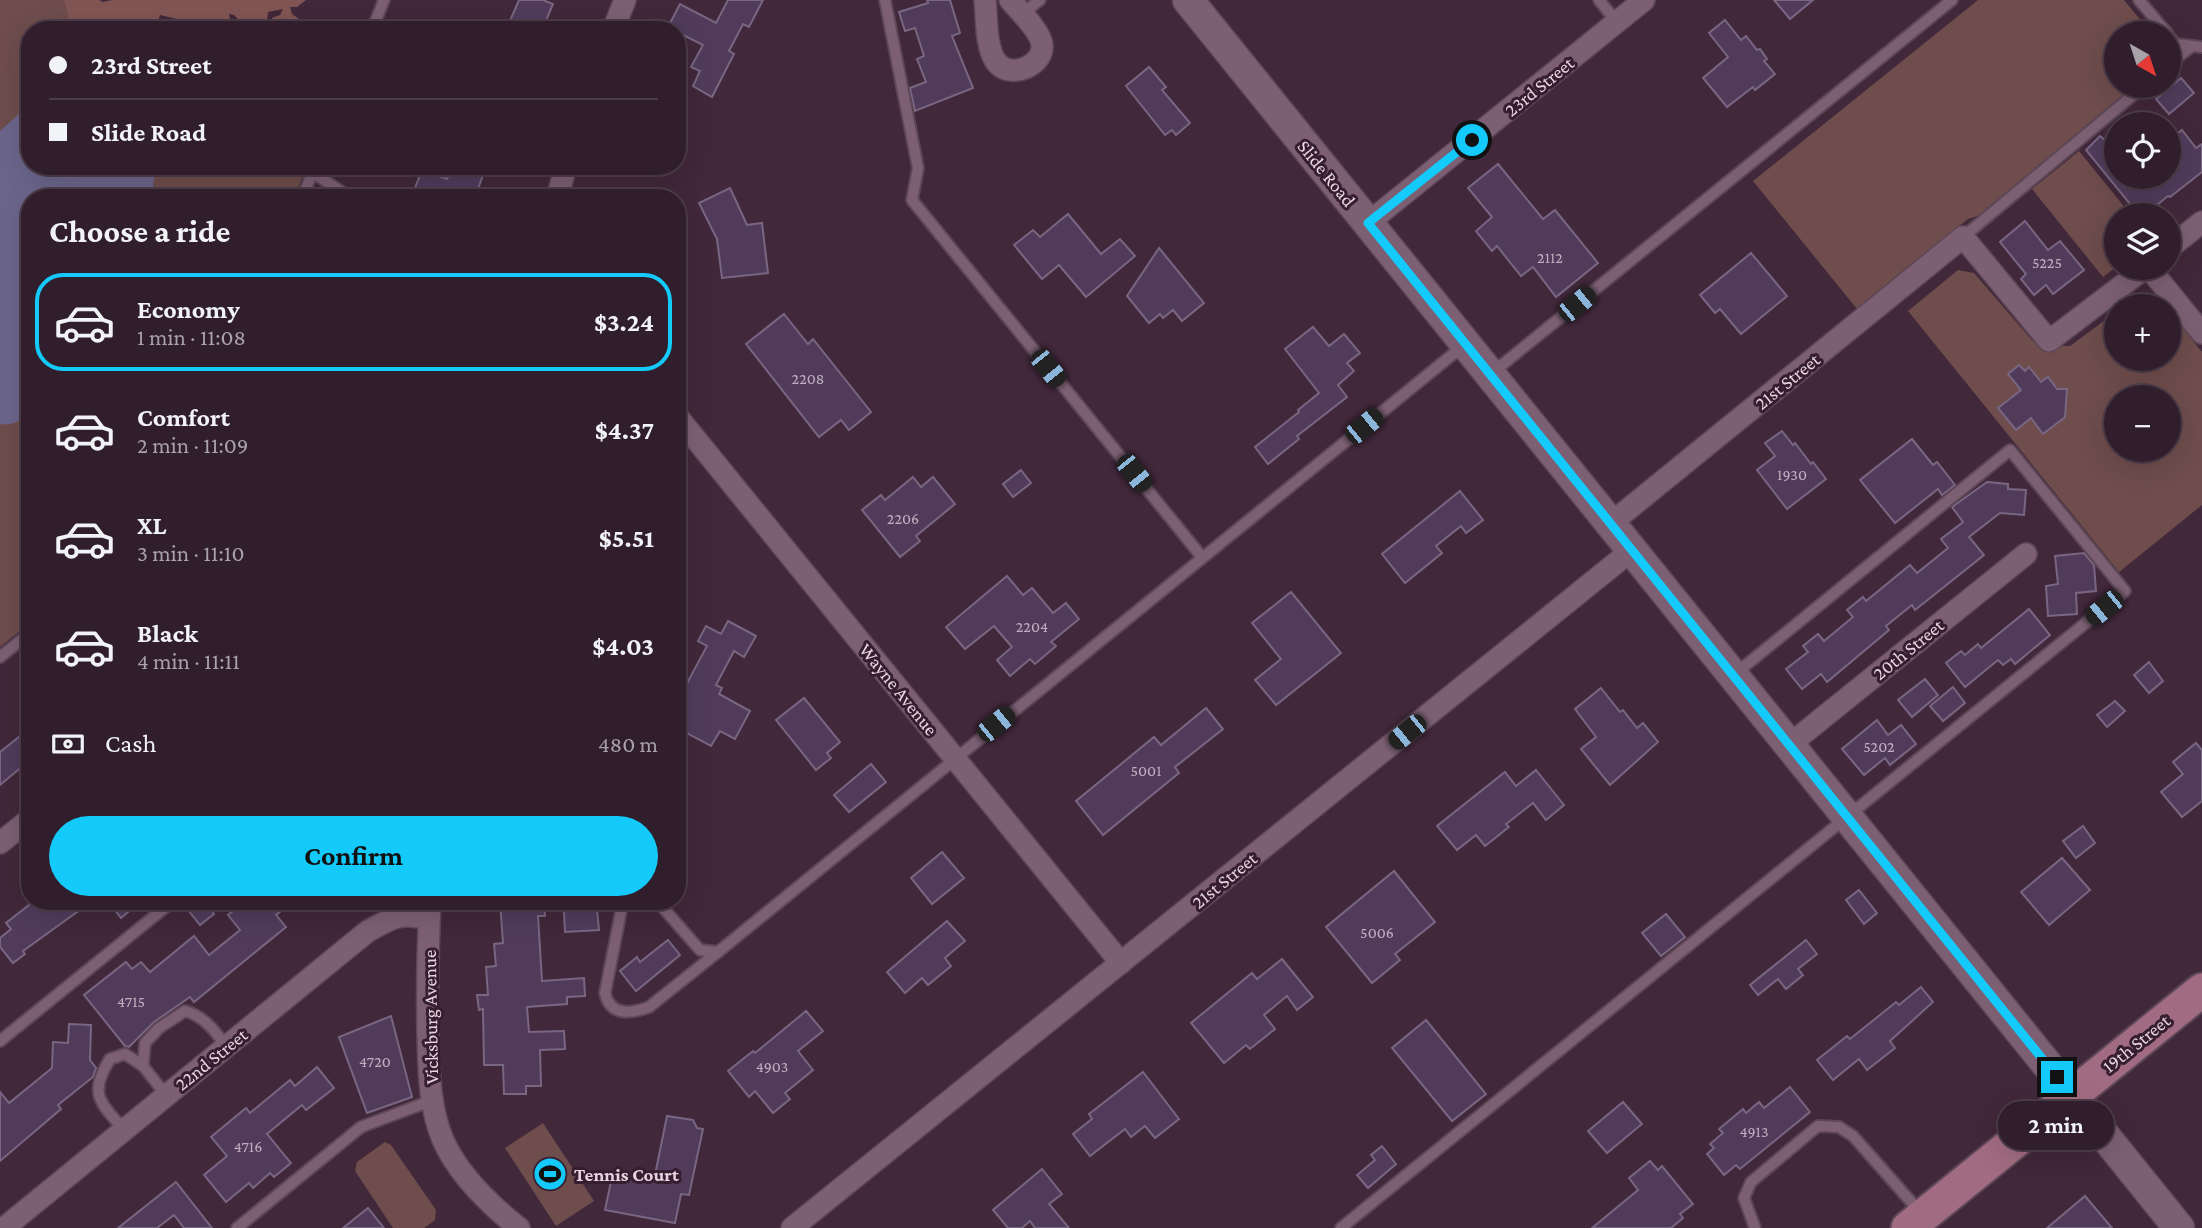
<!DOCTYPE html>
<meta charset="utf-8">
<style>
body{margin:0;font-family:"Crimson Pro",serif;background:#392734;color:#f1f3f6;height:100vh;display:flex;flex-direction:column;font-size:26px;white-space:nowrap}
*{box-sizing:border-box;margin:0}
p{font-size:23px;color:#a8a2a9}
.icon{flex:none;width:38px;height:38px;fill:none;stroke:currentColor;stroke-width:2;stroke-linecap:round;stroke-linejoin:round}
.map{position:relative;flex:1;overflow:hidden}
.sheet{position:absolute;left:21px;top:189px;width:665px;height:721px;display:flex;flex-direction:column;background:#311e2c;border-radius:28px;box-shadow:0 7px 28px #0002,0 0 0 2px #4c3c48}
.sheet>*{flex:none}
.guide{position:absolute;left:21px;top:21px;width:665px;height:154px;border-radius:28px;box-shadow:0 7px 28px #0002,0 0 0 2px #4c3c48;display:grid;align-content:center;height:154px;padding:0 28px;background:#311e2c}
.needle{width:46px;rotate:141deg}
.tools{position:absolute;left:2104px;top:21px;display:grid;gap:14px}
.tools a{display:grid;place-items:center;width:77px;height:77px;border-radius:50%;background:#311e2c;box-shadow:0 7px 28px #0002,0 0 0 2px #4c3c48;font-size:35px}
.end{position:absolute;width:32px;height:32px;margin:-16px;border:9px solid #13cafb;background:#111;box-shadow:0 0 0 4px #111}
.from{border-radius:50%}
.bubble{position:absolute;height:49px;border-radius:24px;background:#311e2c;box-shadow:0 7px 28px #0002,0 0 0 2px #4c3c48;font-size:23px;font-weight:700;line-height:49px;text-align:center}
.car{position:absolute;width:21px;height:42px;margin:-21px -10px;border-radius:9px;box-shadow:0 0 5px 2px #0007;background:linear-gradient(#222 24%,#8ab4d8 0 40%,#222 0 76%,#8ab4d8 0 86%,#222 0)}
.guide b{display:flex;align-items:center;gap:24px;height:66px;font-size:26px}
.guide b+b{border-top:2px solid #4c3c48}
.guide i{width:18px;height:18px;background:#f1f3f6}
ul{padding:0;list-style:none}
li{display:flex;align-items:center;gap:21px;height:98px;margin:0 14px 10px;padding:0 14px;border:4px solid transparent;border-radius:28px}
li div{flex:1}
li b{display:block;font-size:26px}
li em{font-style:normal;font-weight:700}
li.selected{border-color:#13cafb}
li>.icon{width:63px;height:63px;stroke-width:1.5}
h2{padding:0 28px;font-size:32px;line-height:84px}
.pay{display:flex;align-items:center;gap:18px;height:77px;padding:0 28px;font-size:26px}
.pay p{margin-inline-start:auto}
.primary-button{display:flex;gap:14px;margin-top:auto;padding:14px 28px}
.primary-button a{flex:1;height:80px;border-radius:42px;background:#13cafb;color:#111;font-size:28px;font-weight:700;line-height:80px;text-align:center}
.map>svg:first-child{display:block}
</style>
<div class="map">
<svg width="2202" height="1228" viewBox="0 0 2202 1228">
<rect width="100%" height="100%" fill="#41283a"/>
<!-- green -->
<g fill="#6e4d4c" fill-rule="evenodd">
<polygon points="0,0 70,0 101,30 30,30 30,166 307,166 294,198 30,198 30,623 0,647"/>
<polygon points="1978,0 2124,0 2151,33 2116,33 2116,86 2138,86 1980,215 1968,219 1857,309 1753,181"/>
<polygon points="2079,151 2131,215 2116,215 2116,267 2103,277 2032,189"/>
<path d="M1958 270 1974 273 2032 340 2039 345 2070 346 2116 312V359H2168V310L2202 352V505L2119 572 1908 311ZM2116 397H2168V450H2116Z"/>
<polygon points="2139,294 2158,297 2165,306 2123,306"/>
<polygon points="543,1123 594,1201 556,1226 505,1148"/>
<polygon points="385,1142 391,1145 436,1210 435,1220 424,1228 393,1228 355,1171 357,1162"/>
</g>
<!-- forest -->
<polygon fill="#815553" points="64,0 99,0 103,2 112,0 306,0 297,7 290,7 292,14 302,21 307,30 275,30 271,23 272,18 280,15 283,9 268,12 266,30 249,30 234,15 229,14 232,30 185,30 177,19 160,15 155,30 72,30"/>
<!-- water -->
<path fill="#6b658b" d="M30 104V166H155L152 198H30V412C21 421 13 426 0 424V131Z"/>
<!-- building -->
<g fill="#503b5b" stroke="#786682" stroke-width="2">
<polygon points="519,0 543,0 553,4 542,30 506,30"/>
<polygon points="728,0 763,0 749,27 743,24 729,51 734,54 712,97 693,86 700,71 691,67 703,45 677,32 677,30 668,27 680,4 716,23"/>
<polygon points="927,0 950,0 960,33 952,36 973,88 915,111 910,88 926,82 917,59 924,56 915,28 905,31 899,12 928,3"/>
<polygon points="1774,0 1813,0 1790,19"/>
<polygon points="1725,20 1741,40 1746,36 1757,50 1760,49 1767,59 1764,61 1775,74 1755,90 1753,87 1727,107 1703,78 1728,57 1709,33"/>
<polygon points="1149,67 1166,87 1162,90 1190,123 1176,135 1172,130 1165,135 1126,86"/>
<polygon points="2181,78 2194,93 2169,114 2156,99"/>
<polygon points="2182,130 2196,148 2202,144 2202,172 2170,197 2168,196 2145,215 2139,215 2086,150 2100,136 2116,149 2116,177 2168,177 2168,141"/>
<polygon points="1498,164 1543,219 1555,210 1598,263 1556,297 1533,267 1521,276 1497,246 1492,251 1476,231 1492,217 1468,188"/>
<polygon points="452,166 486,166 475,198 411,198 422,170 447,179"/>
<polygon points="730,188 747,225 762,223 768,273 722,278 717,239 699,203"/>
<polygon points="1068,214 1101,254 1120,239 1135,256 1086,297 1059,265 1042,279 1014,245 1033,230 1040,237"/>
<polygon points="2025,221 2048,250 2060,241 2084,270 2053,294 2046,285 2034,295 2021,279 2026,274 2000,242"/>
<polygon points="1159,248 1204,303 1182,321 1173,310 1163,318 1160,314 1149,323 1127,296"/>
<polygon points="1751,253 1787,296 1741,334 1720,309 1715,313 1700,295"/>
<polygon points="784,314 808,344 813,339 871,412 849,430 841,420 819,437 746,344"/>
<polygon points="1313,327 1329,346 1344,334 1360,353 1347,363 1354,371 1338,385 1347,397 1297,436 1299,439 1268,464 1255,447 1299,412 1298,410 1319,393 1285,349"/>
<polygon points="2019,365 2025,371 2029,367 2041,382 2048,377 2057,389 2067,389 2065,417 2043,434 2031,418 2016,430 1998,408 2021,390 2008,374"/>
<polygon points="1782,431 1793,445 1795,443 1811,464 1813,462 1826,479 1787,509 1757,470 1775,456 1765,443"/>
<polygon points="1912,439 1933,465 1937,462 1955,485 1942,495 1938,489 1895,523 1860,480"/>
<polygon points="1021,470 1031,483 1013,497 1003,484"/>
<polygon points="913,477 921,487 933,477 955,504 916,536 920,541 900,557 862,510 881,495 885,500"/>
<polygon points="1987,482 2008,484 2008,489 2026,490 2024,515 2000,513 1969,537 1984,555 1915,610 1912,605 1886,626 1889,630 1827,682 1821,674 1802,689 1786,669 1808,652 1803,646 1818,634 1824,641 1853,617 1847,610 1863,597 1866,601 1910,565 1917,573 1948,548 1941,539 1963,522 1952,507"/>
<polygon points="1460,491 1483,520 1466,533 1461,526 1436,546 1442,553 1405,583 1382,554"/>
<polygon points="2084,553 2094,565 2096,591 2076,593 2077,614 2048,616 2046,586 2058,584 2055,556"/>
<polygon points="1007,576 1023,595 1032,588 1053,613 1066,603 1079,619 1051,642 1056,646 1035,664 1030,659 1010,676 997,660 1012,647 994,626 965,649 946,627"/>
<polygon points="1291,592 1341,653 1276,705 1255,680 1281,659 1252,623"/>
<polygon points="2029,609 2050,635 2015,664 2011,659 2003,665 1998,660 1965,687 1946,663 1961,651 1965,655 1978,644 1981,648"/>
<polygon points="728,621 756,636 744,657 734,651 716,685 722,688 719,694 750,711 735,739 720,731 711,746 677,728 677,702 707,646 698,641 706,626 721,634"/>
<polygon points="2149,662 2163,681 2149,693 2134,675"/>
<polygon points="1925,679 1938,695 1912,717 1898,700"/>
<polygon points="1953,687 1965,703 1943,721 1930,706"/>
<polygon points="1601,688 1620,712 1623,710 1637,728 1643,723 1658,742 1610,785 1581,749 1596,737 1575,709"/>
<polygon points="804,698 840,742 827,753 831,758 816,770 776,720"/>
<polygon points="2115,701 2125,711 2107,727 2097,715"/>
<polygon points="1206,708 1223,729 1175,767 1179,773 1103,835 1076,801 1154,737 1161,745"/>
<polygon points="1877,720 1888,735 1901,725 1916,744 1890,765 1885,758 1864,775 1842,749"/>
<polygon points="30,728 30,760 0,785 0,752"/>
<polygon points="2196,743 2202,750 2202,801 2182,817 2161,792 2183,774 2173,762"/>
<polygon points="871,764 886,782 849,812 834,795"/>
<polygon points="1536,770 1564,805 1546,820 1533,803 1506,824 1509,827 1485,846 1476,835 1457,850 1437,826 1505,772 1516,786"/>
<polygon points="2083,826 2095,843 2076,858 2063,841"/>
<polygon points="942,852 964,878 932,904 911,878"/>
<polygon points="2062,858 2090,890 2049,925 2021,892"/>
<polygon points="1394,871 1435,922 1395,954 1400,960 1372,983 1326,927"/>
<polygon points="1859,890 1877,913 1864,924 1846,900"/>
<polygon points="34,901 68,901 77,912 23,951 25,954 13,963 0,947 0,938 11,929 6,923"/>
<polygon points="108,901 141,901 121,918"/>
<polygon points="199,901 205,901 214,914 200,925 188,910"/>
<polygon points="245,901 294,901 276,915 286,927 194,1002 190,997 154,1022 129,1047 125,1046 84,995 126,962 132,969 141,962 150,972 194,936 209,955 240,930 228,915"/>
<polygon points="500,901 544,901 545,916 538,916 542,981 584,978 585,996 567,997 567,1004 527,1007 529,1032 564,1031 565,1049 540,1050 541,1086 526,1086 526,1094 504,1094 503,1065 484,1065 483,1009 479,1010 477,995 488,995 486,967 496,966 494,944 503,943"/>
<polygon points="597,909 599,930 565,932 564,911"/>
<polygon points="1666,914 1685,937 1661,956 1642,933"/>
<polygon points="947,921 965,941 945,958 951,966 928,985 922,978 905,993 887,972"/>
<polygon points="668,940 680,955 636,991 620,971 637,957 640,962"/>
<polygon points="1806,940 1817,954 1798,969 1803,975 1786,989 1778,979 1758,995 1750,985"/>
<polygon points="1282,959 1313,997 1297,1010 1287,996 1264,1015 1275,1029 1250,1049 1246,1045 1224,1063 1191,1023 1252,973 1257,979"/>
<polygon points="1921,987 1933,1002 1890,1041 1895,1048 1867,1070 1859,1059 1833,1080 1817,1060 1847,1036 1850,1039 1896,1002 1899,1005"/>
<polygon points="806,1011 823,1031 798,1051 813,1070 785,1093 790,1099 773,1113 755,1091 749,1097 728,1071 753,1051 755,1053"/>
<polygon points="391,1016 412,1097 367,1113 339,1037"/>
<polygon points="1426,1020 1486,1094 1452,1121 1392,1048"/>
<polygon points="69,1024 91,1025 90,1060 96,1068 93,1077 58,1105 61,1109 0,1161 0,1092 9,1103 52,1068 53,1042 68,1043"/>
<polygon points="317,1067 334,1088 306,1110 302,1105 267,1134 291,1163 274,1177 270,1173 253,1188 249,1183 226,1202 204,1175 227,1156 211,1137 246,1108 250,1113 290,1080 295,1086"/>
<polygon points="1143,1072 1179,1119 1155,1138 1145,1126 1131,1137 1125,1129 1090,1156 1073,1134 1092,1119 1089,1114"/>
<polygon points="1790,1087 1810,1112 1740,1169 1736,1165 1724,1175 1707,1154 1714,1148 1710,1144 1723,1133 1719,1129 1743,1109 1746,1113 1759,1102 1764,1108"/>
<polygon points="1623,1102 1642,1124 1607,1153 1588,1131"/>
<polygon points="667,1116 693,1120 697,1128 703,1129 689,1195 681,1194 675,1223 605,1210 613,1172 654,1180"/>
<polygon points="1382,1146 1396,1164 1368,1188 1357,1175 1375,1160 1371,1155"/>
<polygon points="1650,1161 1658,1170 1662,1166 1693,1204 1680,1214 1683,1218 1671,1228 1592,1228 1638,1190 1629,1178"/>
<polygon points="1042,1169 1062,1194 1049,1204 1069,1228 1035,1228 1030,1221 1022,1228 1008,1228 993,1210"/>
<polygon points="176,1182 212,1228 184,1228 174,1215 157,1228 118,1228"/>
<polygon points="2085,1196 2112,1228 2047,1228"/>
<polygon points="368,1208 384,1228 343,1228"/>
</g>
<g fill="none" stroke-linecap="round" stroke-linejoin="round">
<defs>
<g id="lane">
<polyline points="885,0 918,168 912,200 1202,557"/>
<polyline points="1599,0 1617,22"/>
<polyline points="2139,0 2167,33"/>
<polyline points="1022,14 1040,0"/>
<polyline points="372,30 384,0"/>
<polyline points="2168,35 2175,44 2202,47"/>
<polyline points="2168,65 2192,46"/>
<polyline points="312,172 351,198"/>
<polyline points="302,198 314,169"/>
<polyline points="1963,237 2144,86"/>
<polyline points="1492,373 1952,0"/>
<polyline points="0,657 30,633"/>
<path d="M623 901 605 993C610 1016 630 1014 649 1007L718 952"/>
<polyline points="657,901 700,950 718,952 1463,346"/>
<polyline points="0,1041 173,901"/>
<path d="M143 1066 145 1043 159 1028 185 1011C204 1016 215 1031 226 1046"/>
<path d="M124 1130C100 1102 88 1094 110 1059L125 1054 143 1066 166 1095"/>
<polyline points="237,1228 361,1127 433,1100"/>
<polyline points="1341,1228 2125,591 2010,450 1735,674"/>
<polyline points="1755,1228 1744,1198 1751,1182 1818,1126 1839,1127 1853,1136 1921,1213"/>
</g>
<g id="street">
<path d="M985 0C987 18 985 50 998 64 1012 79 1044 65 1042 45 1041 32 1019 10 1010 0"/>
<polyline points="613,30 625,0"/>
<polyline points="557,198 566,166"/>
<polyline points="1368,223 1644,0"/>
<polyline points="2168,249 2202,222"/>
<polyline points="2149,268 2202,333"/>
<polyline points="677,416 1121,963"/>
<polyline points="1610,524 1963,237 2049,341 2145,268"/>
<polyline points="1789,745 2026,554"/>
<polyline points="0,843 30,819"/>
<path d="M430 901C428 946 427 990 428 1035 429 1070 429 1107 443 1140 458 1174 490 1205 519 1228"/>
<path d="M4 1228 368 931C394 917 400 912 429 919"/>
<polyline points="792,1228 1632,550"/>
</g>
<polyline id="secondary" points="1188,0 2179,1228"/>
<polyline id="primary" points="1908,1228 2202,990"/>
</defs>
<!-- lane casing -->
<use href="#lane" stroke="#5d4757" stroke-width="14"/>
<!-- street casing -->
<use href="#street" stroke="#5d4757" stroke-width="24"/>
<!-- secondary casing -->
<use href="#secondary" stroke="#5d4757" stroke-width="33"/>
<!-- primary casing -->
<use href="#primary" stroke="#5d4757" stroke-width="37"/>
<!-- lane -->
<use href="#lane" stroke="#7c5f73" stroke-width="10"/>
<!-- street -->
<use href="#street" stroke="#7c5f73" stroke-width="21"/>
<!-- secondary -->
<use href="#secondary" stroke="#7c5f73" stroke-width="30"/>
<!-- primary -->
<use href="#primary" stroke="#a16c81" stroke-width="33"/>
</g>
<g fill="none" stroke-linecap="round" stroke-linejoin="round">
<!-- route -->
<polyline stroke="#13cafb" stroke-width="9" points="1472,140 1368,223 2057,1077"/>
</g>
<!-- icons -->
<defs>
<symbol id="stadium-disc" viewBox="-11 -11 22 22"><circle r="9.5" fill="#13cafb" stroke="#361e30"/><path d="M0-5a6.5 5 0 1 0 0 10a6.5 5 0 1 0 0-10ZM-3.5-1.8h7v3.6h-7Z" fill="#111"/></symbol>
</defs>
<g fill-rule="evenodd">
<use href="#stadium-disc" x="531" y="1155" width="38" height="38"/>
</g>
<g text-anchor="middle" stroke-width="6" stroke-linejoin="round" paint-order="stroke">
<!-- number labels -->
<g font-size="16" fill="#c1afc0">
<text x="1550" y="263">2112</text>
<text x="2047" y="268">5225</text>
<text x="808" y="384">2208</text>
<text x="1792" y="480">1930</text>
<text x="903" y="524">2206</text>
<text x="1032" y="632">2204</text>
<text x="1879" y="752">5202</text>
<text x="1146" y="776">5001</text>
<text x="1377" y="938">5006</text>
<text x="131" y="1007">4715</text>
<text x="375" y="1067">4720</text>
<text x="772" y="1072">4903</text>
<text x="1754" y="1137">4913</text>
<text x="248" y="1152">4716</text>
</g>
<!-- street labels -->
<g font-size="19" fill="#e7d6e1" stroke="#361e30">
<text transform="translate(1539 86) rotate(-39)" y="7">23rd Street</text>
<text transform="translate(1327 173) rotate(51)" y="7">Slide Road</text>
<text transform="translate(1787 381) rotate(-39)" y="7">21st Street</text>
<text transform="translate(1908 649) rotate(-39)" y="7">20th Street</text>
<text transform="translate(899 689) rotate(51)" y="7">Wayne Avenue</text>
<text transform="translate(1224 880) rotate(-39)" y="7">21st Street</text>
<text transform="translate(430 1017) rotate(-91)" y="7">Vicksburg Avenue</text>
<text transform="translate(2136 1043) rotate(-39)" y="7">19th Street</text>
<text transform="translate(211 1059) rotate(-39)" y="7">22nd Street</text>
</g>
<!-- poi labels -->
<g font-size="19" font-weight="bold" fill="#e7d6e1" stroke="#361e30" text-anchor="start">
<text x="574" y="1181">Tennis Court</text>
</g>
</g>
</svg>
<div class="tools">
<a><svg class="needle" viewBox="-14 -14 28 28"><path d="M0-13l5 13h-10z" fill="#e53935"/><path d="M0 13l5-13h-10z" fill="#a8a2a9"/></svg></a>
<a><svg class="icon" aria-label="locate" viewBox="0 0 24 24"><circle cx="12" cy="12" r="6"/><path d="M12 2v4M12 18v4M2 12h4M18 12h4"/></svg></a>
<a><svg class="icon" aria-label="layers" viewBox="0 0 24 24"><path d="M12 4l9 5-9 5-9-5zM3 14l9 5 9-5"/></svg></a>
<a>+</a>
<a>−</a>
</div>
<i class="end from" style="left:1472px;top:140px"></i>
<i class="end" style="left:2057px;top:1077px"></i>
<div class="bubble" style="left:1998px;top:1101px;width:116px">2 min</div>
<i class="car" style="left:1577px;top:304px;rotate:51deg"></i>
<i class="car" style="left:1048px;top:368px;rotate:141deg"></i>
<i class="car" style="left:1364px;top:426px;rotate:51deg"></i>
<i class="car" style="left:1134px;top:473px;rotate:141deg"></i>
<i class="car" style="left:2104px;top:608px;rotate:231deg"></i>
<i class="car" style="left:996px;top:724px;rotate:51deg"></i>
<i class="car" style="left:1407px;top:732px;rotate:231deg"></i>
<div class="guide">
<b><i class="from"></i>23rd Street</b>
<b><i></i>Slide Road</b>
</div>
<section class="sheet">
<h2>Choose a ride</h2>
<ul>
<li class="selected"><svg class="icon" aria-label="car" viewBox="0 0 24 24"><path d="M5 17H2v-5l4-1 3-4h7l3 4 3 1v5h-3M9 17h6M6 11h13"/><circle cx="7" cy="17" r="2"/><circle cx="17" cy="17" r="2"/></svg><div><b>Economy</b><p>1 min · 11:08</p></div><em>$3.24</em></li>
<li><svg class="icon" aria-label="car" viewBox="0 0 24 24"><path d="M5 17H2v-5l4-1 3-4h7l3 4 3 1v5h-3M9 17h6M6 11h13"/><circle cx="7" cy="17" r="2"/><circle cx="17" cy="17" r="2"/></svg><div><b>Comfort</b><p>2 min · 11:09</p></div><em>$4.37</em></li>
<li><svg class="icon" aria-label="car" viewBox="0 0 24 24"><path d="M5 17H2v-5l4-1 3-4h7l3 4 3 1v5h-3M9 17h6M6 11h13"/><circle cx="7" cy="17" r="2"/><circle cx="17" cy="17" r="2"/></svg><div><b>XL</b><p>3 min · 11:10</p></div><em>$5.51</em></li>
<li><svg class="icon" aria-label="car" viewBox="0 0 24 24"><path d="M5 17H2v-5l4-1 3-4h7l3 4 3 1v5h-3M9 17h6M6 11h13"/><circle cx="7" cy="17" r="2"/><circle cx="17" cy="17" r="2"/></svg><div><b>Black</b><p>4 min · 11:11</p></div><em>$4.03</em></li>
</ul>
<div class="pay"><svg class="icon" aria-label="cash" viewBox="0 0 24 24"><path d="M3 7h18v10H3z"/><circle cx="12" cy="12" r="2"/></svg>Cash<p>480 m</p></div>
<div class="primary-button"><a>Confirm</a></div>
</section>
</div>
